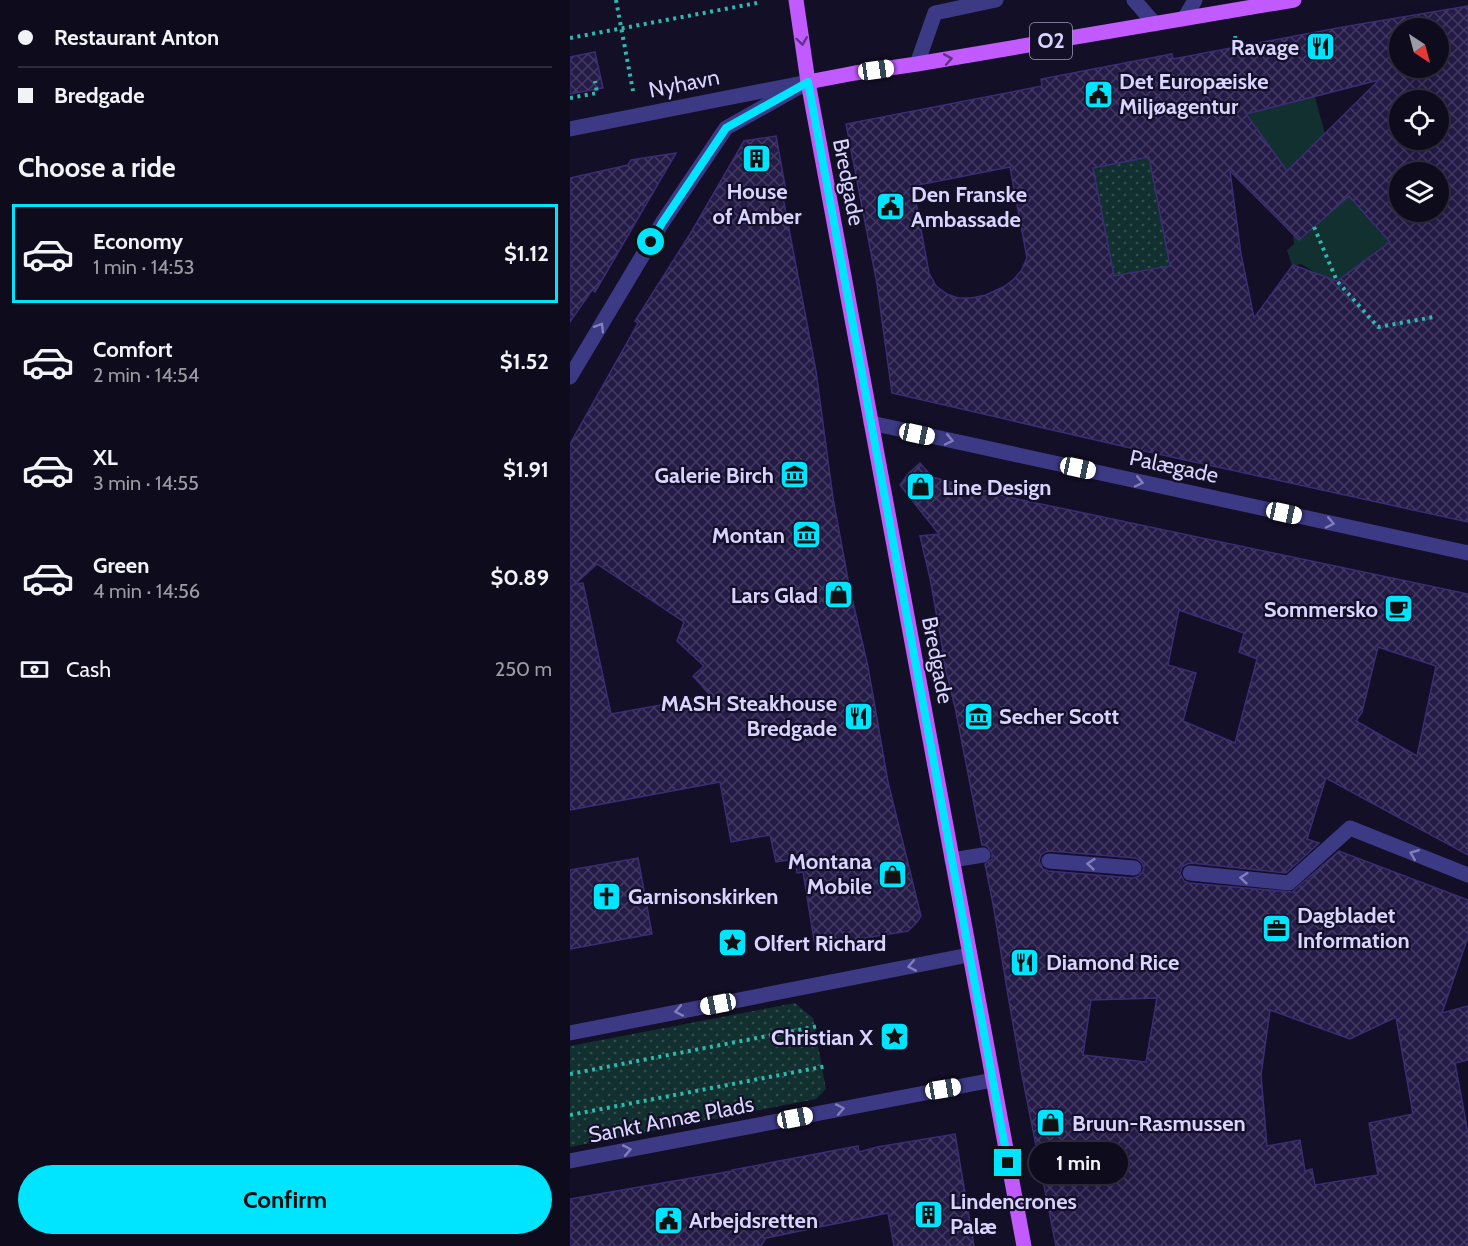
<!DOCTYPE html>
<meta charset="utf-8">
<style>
body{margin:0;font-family:Cabin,sans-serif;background:#171425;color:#f1f3f6;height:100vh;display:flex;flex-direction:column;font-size:22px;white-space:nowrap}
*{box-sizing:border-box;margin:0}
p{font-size:20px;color:#9b9ba3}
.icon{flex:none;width:33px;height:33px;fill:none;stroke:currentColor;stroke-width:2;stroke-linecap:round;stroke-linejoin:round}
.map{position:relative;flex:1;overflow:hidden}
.side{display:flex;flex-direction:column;background:#0e0b1c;width:570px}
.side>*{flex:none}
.hud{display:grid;align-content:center;height:132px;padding:0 18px;background:#0e0b1c}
.needle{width:39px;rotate:144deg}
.fabs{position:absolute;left:819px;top:18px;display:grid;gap:12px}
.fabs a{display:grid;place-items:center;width:60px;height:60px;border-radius:50%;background:#0e0b1c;box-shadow:0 6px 24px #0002,0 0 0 2px #2e2b3b;font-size:30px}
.end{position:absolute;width:27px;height:27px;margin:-14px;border:8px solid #00e5ff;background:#111;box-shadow:0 0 0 3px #111}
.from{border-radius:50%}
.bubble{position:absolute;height:42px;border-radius:21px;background:#0e0b1c;box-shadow:0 6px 24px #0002,0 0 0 2px #2e2b3b;font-size:20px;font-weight:800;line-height:42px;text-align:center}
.car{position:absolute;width:18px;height:36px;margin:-18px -9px;border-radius:8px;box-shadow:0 0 4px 2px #0007;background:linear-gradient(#fff 24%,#345 0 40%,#fff 0 76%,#345 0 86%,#fff 0)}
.hud b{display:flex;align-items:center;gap:21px;height:57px;font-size:22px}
.hud b+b{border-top:2px solid #2e2b3b}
.hud i{width:15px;height:15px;background:#f1f3f6}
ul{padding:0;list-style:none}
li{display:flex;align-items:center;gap:18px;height:99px;margin:0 12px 9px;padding:0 6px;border:3px solid transparent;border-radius:0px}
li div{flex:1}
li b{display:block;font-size:22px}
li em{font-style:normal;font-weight:800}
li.selected{border-color:#00e5ff}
li>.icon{width:54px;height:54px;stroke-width:1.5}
h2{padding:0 18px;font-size:27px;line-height:72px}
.pay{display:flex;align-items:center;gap:15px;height:66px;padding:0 18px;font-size:22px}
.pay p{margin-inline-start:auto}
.action{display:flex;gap:12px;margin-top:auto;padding:12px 18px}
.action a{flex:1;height:69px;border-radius:36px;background:#00e5ff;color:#111;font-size:24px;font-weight:800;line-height:69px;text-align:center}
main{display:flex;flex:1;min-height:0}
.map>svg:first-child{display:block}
</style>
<main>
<section class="side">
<div class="hud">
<b><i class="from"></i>Restaurant Anton</b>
<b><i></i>Bredgade</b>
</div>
<h2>Choose a ride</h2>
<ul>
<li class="selected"><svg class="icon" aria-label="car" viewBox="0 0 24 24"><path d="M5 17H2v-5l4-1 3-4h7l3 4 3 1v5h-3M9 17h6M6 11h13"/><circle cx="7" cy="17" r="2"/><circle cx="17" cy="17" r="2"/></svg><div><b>Economy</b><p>1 min · 14:53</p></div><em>$1.12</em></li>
<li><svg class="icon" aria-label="car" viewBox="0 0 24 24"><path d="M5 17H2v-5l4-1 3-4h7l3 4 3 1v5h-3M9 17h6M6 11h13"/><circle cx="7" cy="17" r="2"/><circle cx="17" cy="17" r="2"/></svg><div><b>Comfort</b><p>2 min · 14:54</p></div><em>$1.52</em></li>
<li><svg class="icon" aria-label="car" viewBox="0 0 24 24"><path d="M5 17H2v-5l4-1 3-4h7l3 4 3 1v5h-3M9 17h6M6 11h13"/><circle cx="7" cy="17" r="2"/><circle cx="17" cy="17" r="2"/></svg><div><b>XL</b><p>3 min · 14:55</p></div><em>$1.91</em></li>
<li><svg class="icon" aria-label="car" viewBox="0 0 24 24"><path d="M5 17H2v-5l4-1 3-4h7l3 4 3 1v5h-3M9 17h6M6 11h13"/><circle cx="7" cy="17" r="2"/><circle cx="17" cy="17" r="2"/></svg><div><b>Green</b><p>4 min · 14:56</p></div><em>$0.89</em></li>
</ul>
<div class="pay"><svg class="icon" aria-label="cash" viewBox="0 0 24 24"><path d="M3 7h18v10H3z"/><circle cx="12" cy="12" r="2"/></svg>Cash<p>250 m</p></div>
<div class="action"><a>Confirm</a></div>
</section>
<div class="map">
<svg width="898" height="1246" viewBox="0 0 898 1246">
<defs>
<pattern id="park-dots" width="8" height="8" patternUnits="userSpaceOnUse" patternTransform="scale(1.5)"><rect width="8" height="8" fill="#12302f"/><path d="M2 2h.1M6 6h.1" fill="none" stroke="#344d4e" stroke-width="1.8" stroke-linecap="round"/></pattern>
<pattern id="building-cross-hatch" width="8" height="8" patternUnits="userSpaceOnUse" patternTransform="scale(1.5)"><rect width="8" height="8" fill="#241b47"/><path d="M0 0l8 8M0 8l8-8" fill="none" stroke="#433b63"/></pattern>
</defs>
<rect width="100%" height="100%" fill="#130f26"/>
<!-- park -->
<g fill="url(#park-dots)">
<polygon points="579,157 600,267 544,276 523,168"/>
<polygon points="225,1003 243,1018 256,1089 246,1099 0,1147 0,1046"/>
</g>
<!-- garden -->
<polygon fill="#12302f" points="742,86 755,134 777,193 820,242 767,281 746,273 731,264 722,266 717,250 724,244 723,235 695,206 683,182 642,120"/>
<!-- building -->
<g fill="url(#building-cross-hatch)" stroke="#3b2d73" stroke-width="1.5" fill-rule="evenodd">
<path d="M898 6V522L556 447 322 393 307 284 276 124 472 86 471 79 602 54 603 59 773 27ZM830 28H868V68H830ZM809 80 717 171 676 114ZM830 100H868V140H830ZM579 157 600 266 544 276 523 168ZM440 167 457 258 451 271 444 279 435 286 416 295 401 298H388L377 294 366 286 359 273 343 186ZM660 171 729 240 779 196 820 242 767 281 723 265 684 318 671 254ZM830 172H868V212H830Z"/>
<polygon points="25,52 33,88 0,94 0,57"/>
<path d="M206 136 216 191 212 192 246 371 263 498 279 585 298 667 318 782 351 916 347 922 338 931 245 946 233 872 227 873 225 859 206 862 200 835 161 842 150 782 0 810V444L68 323 65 321 122 231 174 141ZM27 564 114 622 107 641 134 666 123 676 141 696 41 714 13 583 5 584Z"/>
<polygon points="106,153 25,292 22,290 0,322 0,178 58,165 61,160"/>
<path d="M350 463 362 477 438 497 898 594V855L756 778 737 839 749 843 716 873 621 863 617 864 612 867 610 873 614 881 619 883 722 892 769 851 898 900V937L872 1013 898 1006V1060L885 1063 898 1133V1246H486L452 1075 438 995 423 904 415 864 422 859V853L417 846 412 845 385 707 371 651H373L360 578 350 536 369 534 330 485 338 474ZM609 610 674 633 669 652 687 659 665 743 613 721 626 673 598 665ZM808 647 866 666 847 756 786 721 792 712ZM480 851 565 858 569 860 572 863 574 869 569 876 563 878 478 871 473 869 469 861 471 855 475 852ZM587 998 576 1062 513 1055 521 1000ZM700 1010 780 1039 826 1017 843 1114 799 1123 808 1175 745 1185 742 1169 735 1171 730 1140 697 1146 691 1075Z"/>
<polygon points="68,858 82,934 0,949 0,870"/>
<polygon points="385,1134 404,1246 324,1246 318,1213 196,1238 191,1246 0,1246 0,1199 162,1171 162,1170 288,1146 289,1152 307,1147"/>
</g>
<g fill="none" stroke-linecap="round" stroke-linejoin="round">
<!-- path -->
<g stroke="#2fb8b0" stroke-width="4" stroke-dasharray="3 4.5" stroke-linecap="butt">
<polyline points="46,0 63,91"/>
<polyline points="665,36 667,47"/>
<polyline points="0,38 187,3"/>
<polyline points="0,98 27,93 25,81"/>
<polyline points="744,227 767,281 808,327 864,317"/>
<polyline points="0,1074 249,1026"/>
<polyline points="0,1115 257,1066"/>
</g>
<!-- service -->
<g stroke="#3d3a85" stroke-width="15">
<polyline points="564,0 585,24"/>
<polyline points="614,19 625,0"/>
<polyline points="347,64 365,13 426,0"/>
<polyline points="382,860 413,855"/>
<polyline points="479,861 564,868"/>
<polyline points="620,873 719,883 780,828 898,875"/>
</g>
<!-- pedestrian -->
<polyline stroke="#3d3a85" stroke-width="15" points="0,129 233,83"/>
<!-- minor -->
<g stroke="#3d3a85" stroke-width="15">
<polyline points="0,377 92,223 156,128 238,82"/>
<polyline points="301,423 898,553"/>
<polyline points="0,1033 399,955"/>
<polyline points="0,1161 423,1080"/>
</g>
<!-- primary -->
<g stroke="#c25bff" stroke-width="15">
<polyline points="226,0 238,82 454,1246"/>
<polyline points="238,82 285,73 347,64 724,0"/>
</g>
</g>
<!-- one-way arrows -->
<defs><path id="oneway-chevron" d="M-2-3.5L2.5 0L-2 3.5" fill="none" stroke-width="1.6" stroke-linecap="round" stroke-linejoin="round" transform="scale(1.5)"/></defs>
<g stroke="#623188">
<use href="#oneway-chevron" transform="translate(232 41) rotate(82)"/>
<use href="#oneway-chevron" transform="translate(378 59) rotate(-10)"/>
</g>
<g stroke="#837fbc">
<use href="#oneway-chevron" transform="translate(30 327) rotate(-59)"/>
<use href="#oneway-chevron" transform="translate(379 440) rotate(12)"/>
<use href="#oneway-chevron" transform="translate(569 482) rotate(12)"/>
<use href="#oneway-chevron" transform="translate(760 523) rotate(12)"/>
<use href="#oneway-chevron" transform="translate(844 854) rotate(-158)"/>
<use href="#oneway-chevron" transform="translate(521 864) rotate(-175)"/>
<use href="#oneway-chevron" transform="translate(674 878) rotate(-175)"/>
<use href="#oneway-chevron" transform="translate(342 966) rotate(169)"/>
<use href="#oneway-chevron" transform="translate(109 1011) rotate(169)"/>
<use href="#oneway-chevron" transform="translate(270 1109) rotate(-11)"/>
<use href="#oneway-chevron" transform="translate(57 1150) rotate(-11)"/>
</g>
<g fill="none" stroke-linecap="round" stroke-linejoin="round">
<!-- route -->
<polyline stroke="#00e5ff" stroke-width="8" points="81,242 92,223 156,128 238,82 438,1163"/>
</g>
<!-- icons -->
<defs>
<symbol id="restaurant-square" viewBox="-11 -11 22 22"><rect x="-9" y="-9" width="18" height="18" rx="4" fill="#00e5ff" stroke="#130f26"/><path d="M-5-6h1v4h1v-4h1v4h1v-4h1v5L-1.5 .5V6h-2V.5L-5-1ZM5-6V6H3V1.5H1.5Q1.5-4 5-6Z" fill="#111"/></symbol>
<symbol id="civic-square" viewBox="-11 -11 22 22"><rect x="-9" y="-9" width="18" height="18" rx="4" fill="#00e5ff" stroke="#130f26"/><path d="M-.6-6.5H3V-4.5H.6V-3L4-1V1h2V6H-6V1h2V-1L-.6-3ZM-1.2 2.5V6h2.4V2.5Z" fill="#111"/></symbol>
<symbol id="building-square" viewBox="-11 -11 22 22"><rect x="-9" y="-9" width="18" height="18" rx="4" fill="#00e5ff" stroke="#130f26"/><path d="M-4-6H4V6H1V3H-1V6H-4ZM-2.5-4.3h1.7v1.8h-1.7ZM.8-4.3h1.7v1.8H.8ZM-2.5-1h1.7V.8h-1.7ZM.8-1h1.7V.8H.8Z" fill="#111"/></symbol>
<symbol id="museum-square" viewBox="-11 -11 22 22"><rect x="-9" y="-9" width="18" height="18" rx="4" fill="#00e5ff" stroke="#130f26"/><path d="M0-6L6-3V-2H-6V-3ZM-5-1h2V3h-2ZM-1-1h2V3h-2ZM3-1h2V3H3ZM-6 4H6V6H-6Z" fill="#111"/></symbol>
<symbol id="shop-square" viewBox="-11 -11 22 22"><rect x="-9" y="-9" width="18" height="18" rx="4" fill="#00e5ff" stroke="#130f26"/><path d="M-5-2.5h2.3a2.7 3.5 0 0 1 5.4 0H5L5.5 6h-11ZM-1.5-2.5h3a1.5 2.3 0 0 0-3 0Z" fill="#111"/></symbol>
<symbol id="cafe-square" viewBox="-11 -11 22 22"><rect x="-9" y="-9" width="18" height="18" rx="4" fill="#00e5ff" stroke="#130f26"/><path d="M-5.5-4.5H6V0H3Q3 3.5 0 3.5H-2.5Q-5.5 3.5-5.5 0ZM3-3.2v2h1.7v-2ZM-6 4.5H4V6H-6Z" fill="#111"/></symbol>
<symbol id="church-square" viewBox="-11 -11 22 22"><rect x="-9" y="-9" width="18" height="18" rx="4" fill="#00e5ff" stroke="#130f26"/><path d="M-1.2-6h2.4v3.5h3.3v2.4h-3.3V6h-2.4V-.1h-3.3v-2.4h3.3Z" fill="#111"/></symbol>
<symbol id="office-square" viewBox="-11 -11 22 22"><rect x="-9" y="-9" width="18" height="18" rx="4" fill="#00e5ff" stroke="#130f26"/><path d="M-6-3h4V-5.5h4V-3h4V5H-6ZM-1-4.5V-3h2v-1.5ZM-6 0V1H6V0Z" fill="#111"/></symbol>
<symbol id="sight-square" viewBox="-11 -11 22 22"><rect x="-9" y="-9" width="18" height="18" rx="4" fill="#00e5ff" stroke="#130f26"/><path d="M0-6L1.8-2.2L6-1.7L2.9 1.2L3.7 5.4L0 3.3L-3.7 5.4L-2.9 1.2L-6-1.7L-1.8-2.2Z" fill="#111"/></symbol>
</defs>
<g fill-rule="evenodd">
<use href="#restaurant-square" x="734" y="30" width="33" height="33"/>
<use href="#civic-square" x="512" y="78" width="33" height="33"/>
<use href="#building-square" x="170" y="142" width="33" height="33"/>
<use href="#civic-square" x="304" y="190" width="33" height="33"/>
<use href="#museum-square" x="208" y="458" width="33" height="33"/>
<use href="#shop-square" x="334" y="470" width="33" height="33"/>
<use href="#museum-square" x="220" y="518" width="33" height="33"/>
<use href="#shop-square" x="252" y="578" width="33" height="33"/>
<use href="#cafe-square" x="812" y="592" width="33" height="33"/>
<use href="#restaurant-square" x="272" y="700" width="33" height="33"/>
<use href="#museum-square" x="392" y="700" width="33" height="33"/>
<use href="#shop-square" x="306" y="858" width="33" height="33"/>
<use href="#church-square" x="20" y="880" width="33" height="33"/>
<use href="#office-square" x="690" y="912" width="33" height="33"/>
<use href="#sight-square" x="146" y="926" width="33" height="33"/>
<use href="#restaurant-square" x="438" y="946" width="33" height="33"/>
<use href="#sight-square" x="308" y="1020" width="33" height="33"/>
<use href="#shop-square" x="464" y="1106" width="33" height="33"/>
<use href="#building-square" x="342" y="1198" width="33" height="33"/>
<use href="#civic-square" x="82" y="1204" width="33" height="33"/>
</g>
<g text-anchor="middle" stroke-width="4.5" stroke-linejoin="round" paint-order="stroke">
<!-- shield labels -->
<rect fill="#130f26" stroke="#9e99be" stroke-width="1.5" x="460" y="23" width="42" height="36" rx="4.5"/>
<g font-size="21" font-weight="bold" fill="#d9d4ff">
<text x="481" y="48">O2</text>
</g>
<!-- poi labels -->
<g font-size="22" font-weight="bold" fill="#d9d4ff" stroke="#130f26" text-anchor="start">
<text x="729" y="55" text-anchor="end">Ravage</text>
<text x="549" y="89">Det Europæiske<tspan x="549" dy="25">Miljøagentur</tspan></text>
<text x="187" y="199" text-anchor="middle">House<tspan x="187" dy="25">of Amber</tspan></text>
<text x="341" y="202">Den Franske<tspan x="341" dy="25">Ambassade</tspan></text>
<text x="204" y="483" text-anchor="end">Galerie Birch</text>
<text x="372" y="495">Line Design</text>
<text x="215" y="543" text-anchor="end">Montan</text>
<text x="248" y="603" text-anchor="end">Lars Glad</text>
<text x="808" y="617" text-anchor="end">Sommersko</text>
<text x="267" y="711" text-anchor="end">MASH Steakhouse<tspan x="267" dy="25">Bredgade</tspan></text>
<text x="429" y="724">Secher Scott</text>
<text x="302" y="869" text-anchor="end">Montana<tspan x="302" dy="25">Mobile</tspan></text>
<text x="58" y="904">Garnisonskirken</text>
<text x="727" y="923">Dagbladet<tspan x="727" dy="25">Information</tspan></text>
<text x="184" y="951">Olfert Richard</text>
<text x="476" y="970">Diamond Rice</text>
<text x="303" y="1045" text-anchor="end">Christian X</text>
<text x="502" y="1131">Bruun-Rasmussen</text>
<text x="380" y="1209">Lindencrones<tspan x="380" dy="25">Palæ</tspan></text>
<text x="119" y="1228">Arbejdsretten</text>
</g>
<!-- street labels -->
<g font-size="22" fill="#d9d4ff" stroke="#130f26">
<text transform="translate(114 83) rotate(-11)" y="8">Nyhavn</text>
<text transform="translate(279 182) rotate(79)" y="8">Bredgade</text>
<text transform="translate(604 466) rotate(12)" y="8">Palægade</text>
<text transform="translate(368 660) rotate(79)" y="8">Bredgade</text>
<text transform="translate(101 1119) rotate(-11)" y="8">Sankt Annæ Plads</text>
</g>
</g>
</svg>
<div class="fabs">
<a><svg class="needle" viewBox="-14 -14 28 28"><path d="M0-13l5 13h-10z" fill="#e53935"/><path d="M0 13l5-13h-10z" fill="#9b9ba3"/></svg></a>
<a><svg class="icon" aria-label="locate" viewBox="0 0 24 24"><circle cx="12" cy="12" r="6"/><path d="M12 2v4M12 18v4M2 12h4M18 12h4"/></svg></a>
<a><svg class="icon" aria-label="layers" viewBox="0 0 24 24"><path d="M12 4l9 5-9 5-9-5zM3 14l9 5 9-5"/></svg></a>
</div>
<i class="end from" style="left:81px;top:242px"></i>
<i class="end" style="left:438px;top:1163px"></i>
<div class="bubble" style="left:459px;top:1142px;width:99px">1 min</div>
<i class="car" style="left:306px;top:70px;rotate:82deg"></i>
<i class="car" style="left:347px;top:434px;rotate:102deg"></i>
<i class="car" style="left:508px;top:468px;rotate:102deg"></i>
<i class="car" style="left:714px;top:513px;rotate:102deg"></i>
<i class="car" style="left:148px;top:1004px;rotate:259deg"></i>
<i class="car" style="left:373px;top:1089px;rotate:80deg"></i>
<i class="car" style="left:225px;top:1118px;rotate:79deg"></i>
</div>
</main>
